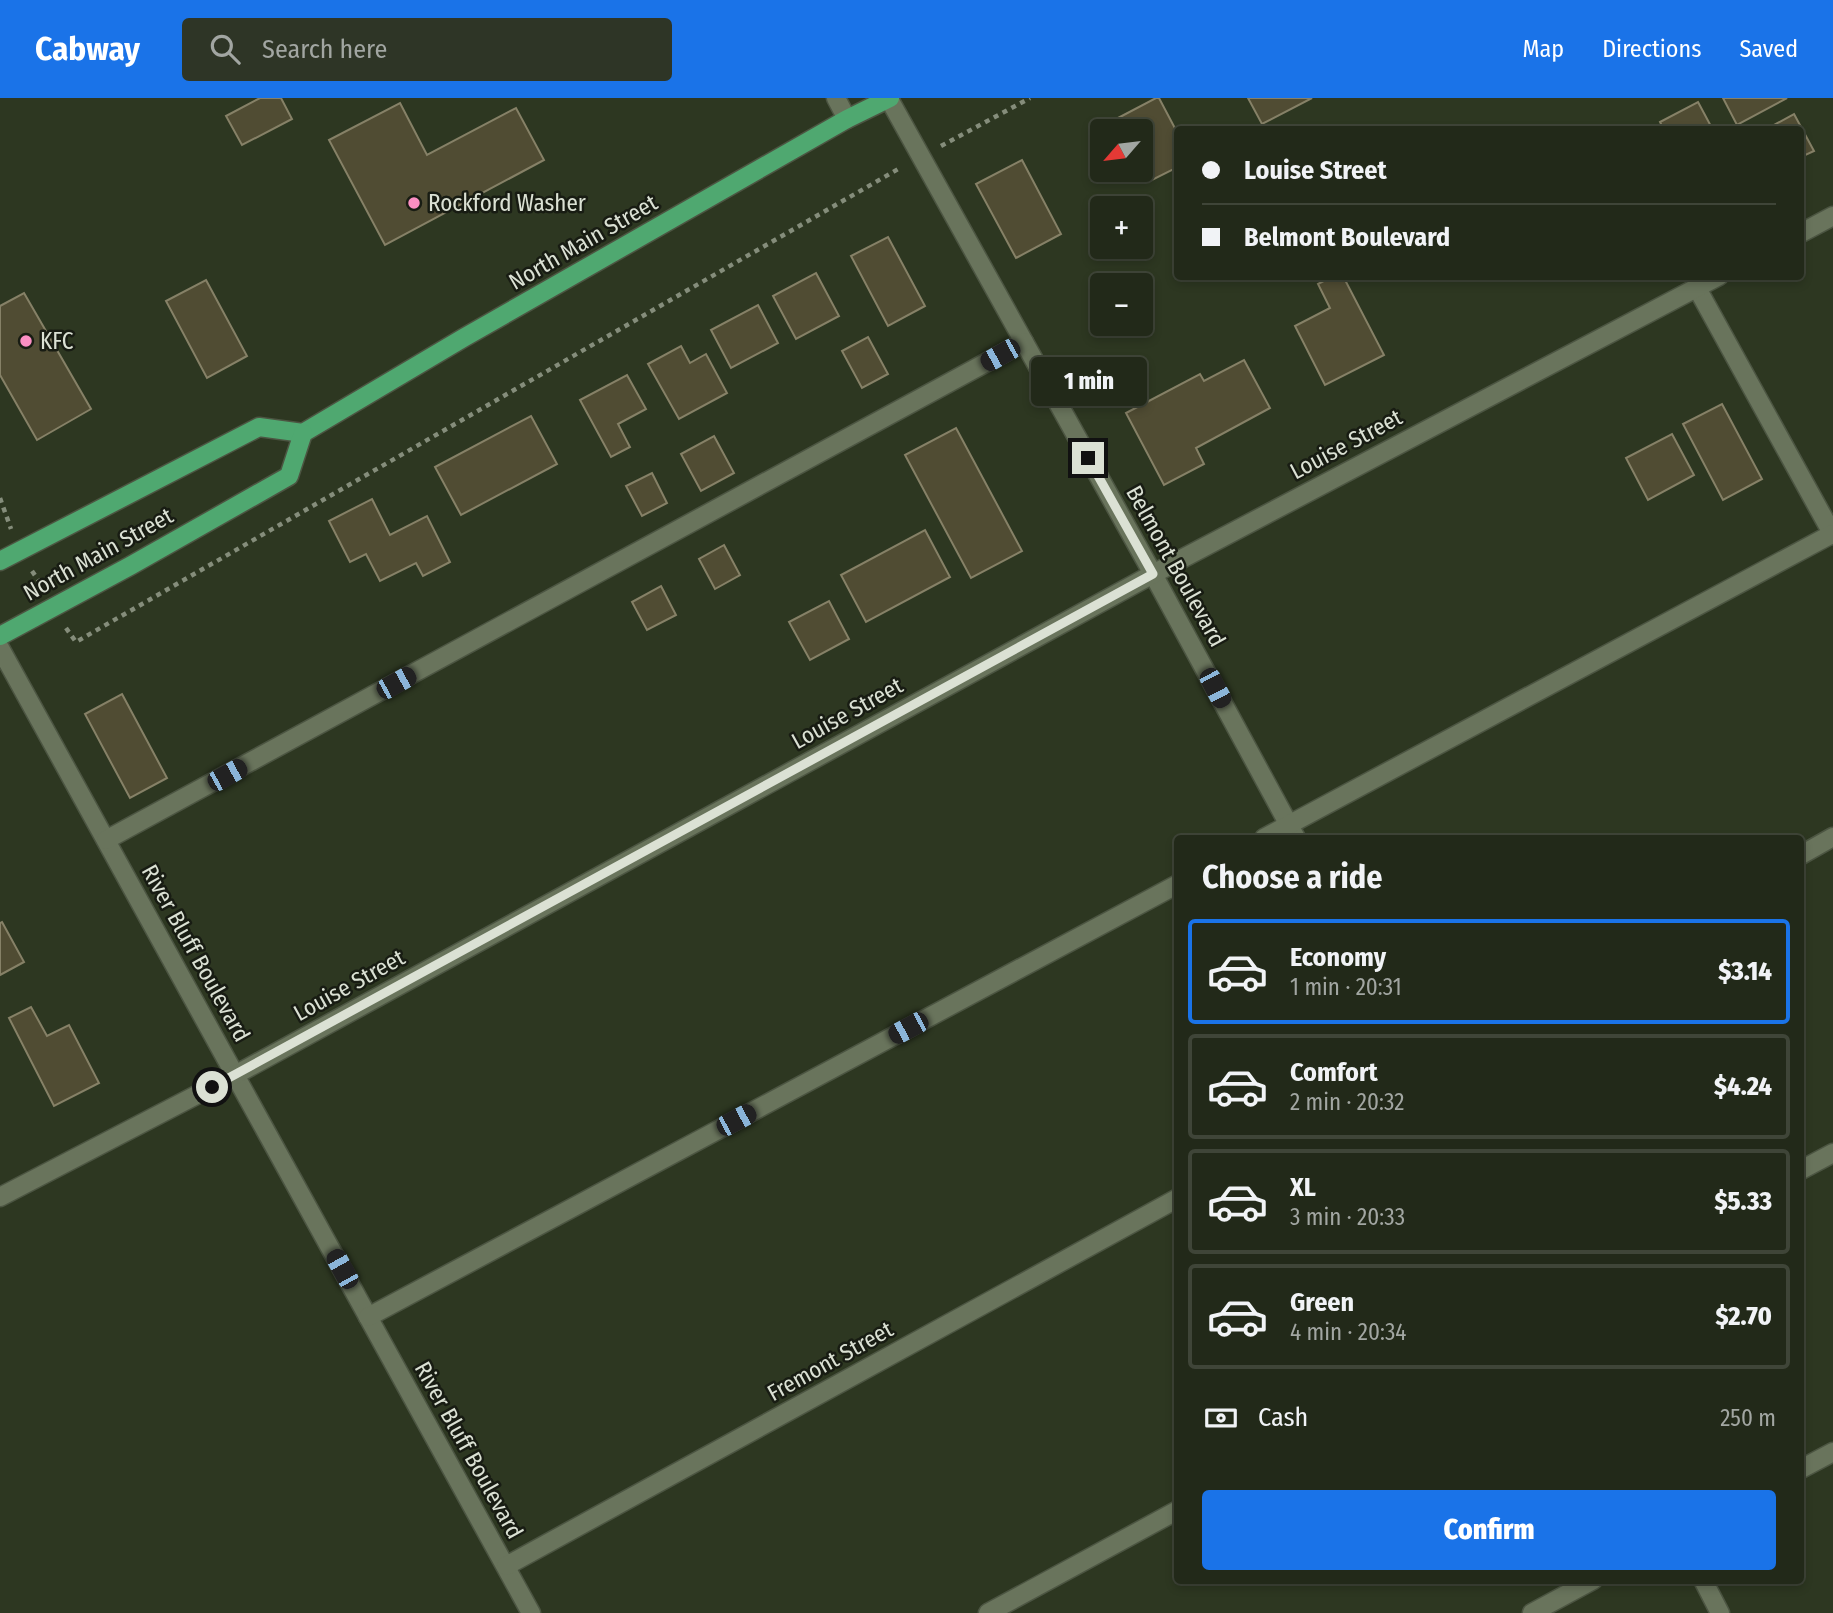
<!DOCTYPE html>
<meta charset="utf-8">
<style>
body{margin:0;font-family:"Fira Sans Condensed",sans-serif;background:#2e3526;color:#f1f3f6;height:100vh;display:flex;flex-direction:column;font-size:26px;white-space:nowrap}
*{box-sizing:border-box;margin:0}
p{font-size:23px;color:#a2a6a2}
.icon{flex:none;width:38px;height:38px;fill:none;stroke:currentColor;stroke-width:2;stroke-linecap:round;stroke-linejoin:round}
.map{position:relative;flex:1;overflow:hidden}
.drawer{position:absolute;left:1174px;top:737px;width:630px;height:749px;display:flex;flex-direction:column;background:#222919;border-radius:7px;box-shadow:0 4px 10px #0003,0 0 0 2px #3f4538}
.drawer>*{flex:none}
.top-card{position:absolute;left:1174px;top:28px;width:630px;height:154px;border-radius:7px;box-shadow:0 4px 10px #0003,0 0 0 2px #3f4538;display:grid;align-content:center;height:154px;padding:0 28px;background:#222919}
.needle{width:46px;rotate:242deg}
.controls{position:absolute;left:1090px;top:21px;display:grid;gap:14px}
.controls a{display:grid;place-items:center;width:63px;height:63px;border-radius:7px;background:#222919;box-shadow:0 4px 10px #0003,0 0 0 2px #3f4538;font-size:35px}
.end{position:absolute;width:32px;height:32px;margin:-16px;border:9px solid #dbe1d4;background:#111;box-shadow:0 0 0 4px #111}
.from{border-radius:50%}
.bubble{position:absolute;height:49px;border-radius:7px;background:#222919;box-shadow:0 4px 10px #0003,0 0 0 2px #3f4538;font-size:23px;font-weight:800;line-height:49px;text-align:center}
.car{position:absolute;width:21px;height:42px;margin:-21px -10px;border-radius:9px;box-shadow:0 0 5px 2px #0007;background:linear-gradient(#222 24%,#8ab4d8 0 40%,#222 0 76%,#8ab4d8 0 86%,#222 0)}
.top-card b{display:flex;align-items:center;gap:24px;height:66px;font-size:26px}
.top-card b+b{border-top:2px solid #3f4538}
.top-card i{width:18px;height:18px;background:#f1f3f6}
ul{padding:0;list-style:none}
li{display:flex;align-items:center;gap:21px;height:105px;margin:0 14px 10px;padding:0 14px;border:4px solid #3f4538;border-radius:7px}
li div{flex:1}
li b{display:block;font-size:26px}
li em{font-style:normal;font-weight:800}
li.active{border-color:#1a73e8}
li>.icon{width:63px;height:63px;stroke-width:1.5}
h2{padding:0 28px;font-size:32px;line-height:84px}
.pay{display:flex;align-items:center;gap:18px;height:77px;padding:0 28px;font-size:26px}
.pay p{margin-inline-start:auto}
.primary-button{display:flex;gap:14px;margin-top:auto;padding:14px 28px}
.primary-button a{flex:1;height:80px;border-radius:7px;background:#1a73e8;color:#fff;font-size:28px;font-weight:800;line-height:80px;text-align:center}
header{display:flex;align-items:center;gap:42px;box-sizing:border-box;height:98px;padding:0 35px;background:#1a73e8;color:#fff}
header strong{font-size:33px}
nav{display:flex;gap:38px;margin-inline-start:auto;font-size:24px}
.search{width:490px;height:63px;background:#2e3526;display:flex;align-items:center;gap:18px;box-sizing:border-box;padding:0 24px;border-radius:7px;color:#a2a6a2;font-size:26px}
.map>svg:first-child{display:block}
</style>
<header>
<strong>Cabway</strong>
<div class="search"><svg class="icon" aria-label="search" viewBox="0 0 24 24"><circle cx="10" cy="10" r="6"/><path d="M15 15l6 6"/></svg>Search here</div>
<nav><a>Map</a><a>Directions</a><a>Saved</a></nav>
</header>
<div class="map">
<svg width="1833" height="1515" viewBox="0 0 1833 1515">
<rect width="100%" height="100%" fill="#2d3721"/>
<!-- building -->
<g fill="#504c33" stroke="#868167" stroke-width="2">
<polygon points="260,0 281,0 292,21 242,47 226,18"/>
<polygon points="1156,0 1159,0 1178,36 1178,69 1152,82 1141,62 1141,33 1126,33 1118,20"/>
<polygon points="1248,0 1312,0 1262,26"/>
<polygon points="1723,0 1787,0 1737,27"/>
<polygon points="1698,4 1713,32 1664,32 1660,24"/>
<polygon points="400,5 427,57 516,10 544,62 385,147 329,42"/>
<polygon points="1794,16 1814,53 1801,59 1801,32 1765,32"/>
<polygon points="1022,62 1061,136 1016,160 976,86"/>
<polygon points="888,139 925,208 888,228 851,158"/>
<polygon points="816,175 839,218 796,241 773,198"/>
<polygon points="1333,178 1343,178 1384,257 1325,287 1295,228 1330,210 1318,186"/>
<polygon points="206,182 247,258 207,280 166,203"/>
<polygon points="24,195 91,311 37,342 0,277 0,208"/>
<polygon points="758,207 778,245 731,270 711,232"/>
<polygon points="868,239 888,276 862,290 842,253"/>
<polygon points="681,248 690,265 706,256 727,295 679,321 648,266"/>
<polygon points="1244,262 1270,310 1196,350 1204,366 1164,387 1126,315 1200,276 1204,283"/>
<polygon points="627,277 646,311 618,326 630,349 611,359 580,302"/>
<polygon points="1722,306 1762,381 1723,402 1683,326"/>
<polygon points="531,318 557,366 461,417 435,369"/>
<polygon points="956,330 1022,453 971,480 905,357"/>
<polygon points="1672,336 1694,377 1648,402 1626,360"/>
<polygon points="714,338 734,375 701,393 681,356"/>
<polygon points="652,375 667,405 642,418 626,388"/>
<polygon points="372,401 390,437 427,418 450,464 423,478 416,465 380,483 366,456 350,464 329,423"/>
<polygon points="925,432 950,479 866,524 841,477"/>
<polygon points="724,447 740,477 715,491 699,461"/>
<polygon points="661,488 676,517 647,532 632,504"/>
<polygon points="829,503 849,541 810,562 789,524"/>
<polygon points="122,596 167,680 130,700 85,616"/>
<polygon points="2,824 24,864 0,877 0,825"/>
<polygon points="31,909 47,938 69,927 99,985 54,1008 9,920"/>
</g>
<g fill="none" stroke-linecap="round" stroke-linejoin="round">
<defs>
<g id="minor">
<polyline points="836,0 847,21"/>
<polyline points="889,1 1153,476 1296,740"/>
<polyline points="1801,135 1833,118"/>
<polyline points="1697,190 1833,437"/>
<polyline points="0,550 531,1515"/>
<polyline points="1264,740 1832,436"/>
<polyline points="106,742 1024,244"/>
<polyline points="1801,757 1833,739"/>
<polyline points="1801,1072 1833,1055"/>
<polyline points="0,1099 235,977 1153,476 1719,178"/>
<polyline points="368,1219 1178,786"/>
<polyline points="1801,1371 1833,1354"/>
<polyline points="506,1468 1178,1100"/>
<polyline points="1703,1482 1720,1515"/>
<polyline points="988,1515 1178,1412"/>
<polyline points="1532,1515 1593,1482"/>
</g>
<g id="major">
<polyline points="0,463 259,329 303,335 465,239 847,21 890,0"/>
<polyline points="0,538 130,468 289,378 303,335"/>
</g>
</defs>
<!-- minor casing -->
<use href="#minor" stroke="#4c5542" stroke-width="21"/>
<!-- major casing -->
<use href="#major" stroke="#4c5542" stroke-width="21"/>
<!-- path -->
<g stroke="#858d7b" stroke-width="4.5" stroke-dasharray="5 5" stroke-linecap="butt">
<polyline points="941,48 1030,0"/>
<polyline points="0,400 11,431"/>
<polyline points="32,473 43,489"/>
<polyline points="66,530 76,544 900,70"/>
</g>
<!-- minor -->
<use href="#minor" stroke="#69745c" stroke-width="18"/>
<!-- major -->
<use href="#major" stroke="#4fa870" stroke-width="18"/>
</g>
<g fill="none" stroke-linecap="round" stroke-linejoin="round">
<!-- route -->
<polyline stroke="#dbe1d4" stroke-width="9" points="212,989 1153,476 1088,360"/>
</g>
<!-- markers -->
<g fill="#fc8fc3" stroke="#181c13" stroke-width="2.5">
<circle cx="414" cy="105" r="7"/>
<circle cx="26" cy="243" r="7"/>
</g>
<g text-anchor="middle" stroke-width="5" stroke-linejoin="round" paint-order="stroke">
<!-- poi labels -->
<g font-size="23" fill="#dbe1d4" stroke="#181c13" text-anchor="start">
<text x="428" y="113">Rockford Washer</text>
<text x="40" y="251">KFC</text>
</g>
<!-- street labels -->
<g font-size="23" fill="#dbe1d4" stroke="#181c13">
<text transform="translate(583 144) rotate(-30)" y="8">North Main Street</text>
<text transform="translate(1346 346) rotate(-28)" y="8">Louise Street</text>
<text transform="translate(98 456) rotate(-29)" y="8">North Main Street</text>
<text transform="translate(1176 468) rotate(61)" y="8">Belmont Boulevard</text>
<text transform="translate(847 615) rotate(-29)" y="8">Louise Street</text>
<text transform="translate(196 855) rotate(61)" y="8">River Bluff Boulevard</text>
<text transform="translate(349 887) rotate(-29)" y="8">Louise Street</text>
<text transform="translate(830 1263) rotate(-29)" y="8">Fremont Street</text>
<text transform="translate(469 1352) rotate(61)" y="8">River Bluff Boulevard</text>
</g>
</g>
</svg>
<div class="controls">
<a><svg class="needle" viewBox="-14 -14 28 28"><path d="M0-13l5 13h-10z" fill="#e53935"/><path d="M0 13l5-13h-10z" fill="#a2a6a2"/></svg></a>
<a>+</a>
<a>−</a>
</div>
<i class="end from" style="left:212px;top:989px"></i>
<i class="end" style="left:1088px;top:360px"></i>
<div class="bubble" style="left:1031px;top:259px;width:116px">1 min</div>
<i class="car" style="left:1000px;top:257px;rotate:241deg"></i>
<i class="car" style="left:396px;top:585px;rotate:61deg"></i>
<i class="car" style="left:1215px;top:590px;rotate:152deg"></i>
<i class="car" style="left:227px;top:677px;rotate:61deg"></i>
<i class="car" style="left:908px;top:930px;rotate:242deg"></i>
<i class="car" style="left:736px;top:1022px;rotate:62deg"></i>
<i class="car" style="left:342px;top:1171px;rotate:331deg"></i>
<div class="top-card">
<b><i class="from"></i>Louise Street</b>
<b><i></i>Belmont Boulevard</b>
</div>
<section class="drawer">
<h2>Choose a ride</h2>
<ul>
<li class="active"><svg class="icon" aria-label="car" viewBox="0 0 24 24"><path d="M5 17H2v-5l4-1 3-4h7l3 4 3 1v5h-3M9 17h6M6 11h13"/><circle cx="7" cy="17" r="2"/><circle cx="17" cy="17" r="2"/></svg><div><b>Economy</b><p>1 min · 20:31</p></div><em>$3.14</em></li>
<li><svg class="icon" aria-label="car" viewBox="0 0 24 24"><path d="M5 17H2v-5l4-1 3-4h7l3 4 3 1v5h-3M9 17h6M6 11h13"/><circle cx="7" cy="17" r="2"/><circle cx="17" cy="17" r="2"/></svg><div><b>Comfort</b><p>2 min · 20:32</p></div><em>$4.24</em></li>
<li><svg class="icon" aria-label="car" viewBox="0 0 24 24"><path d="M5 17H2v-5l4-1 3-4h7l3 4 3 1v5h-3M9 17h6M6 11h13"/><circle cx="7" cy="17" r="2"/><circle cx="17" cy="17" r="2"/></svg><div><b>XL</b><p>3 min · 20:33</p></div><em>$5.33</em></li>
<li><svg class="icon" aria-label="car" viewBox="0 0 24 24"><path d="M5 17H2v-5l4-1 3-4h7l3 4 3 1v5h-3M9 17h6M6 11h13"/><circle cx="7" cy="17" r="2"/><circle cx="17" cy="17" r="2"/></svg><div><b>Green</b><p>4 min · 20:34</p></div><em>$2.70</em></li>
</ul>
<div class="pay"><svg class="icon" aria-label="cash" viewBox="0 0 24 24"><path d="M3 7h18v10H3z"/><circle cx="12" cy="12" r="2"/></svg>Cash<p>250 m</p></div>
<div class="primary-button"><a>Confirm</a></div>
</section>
</div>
